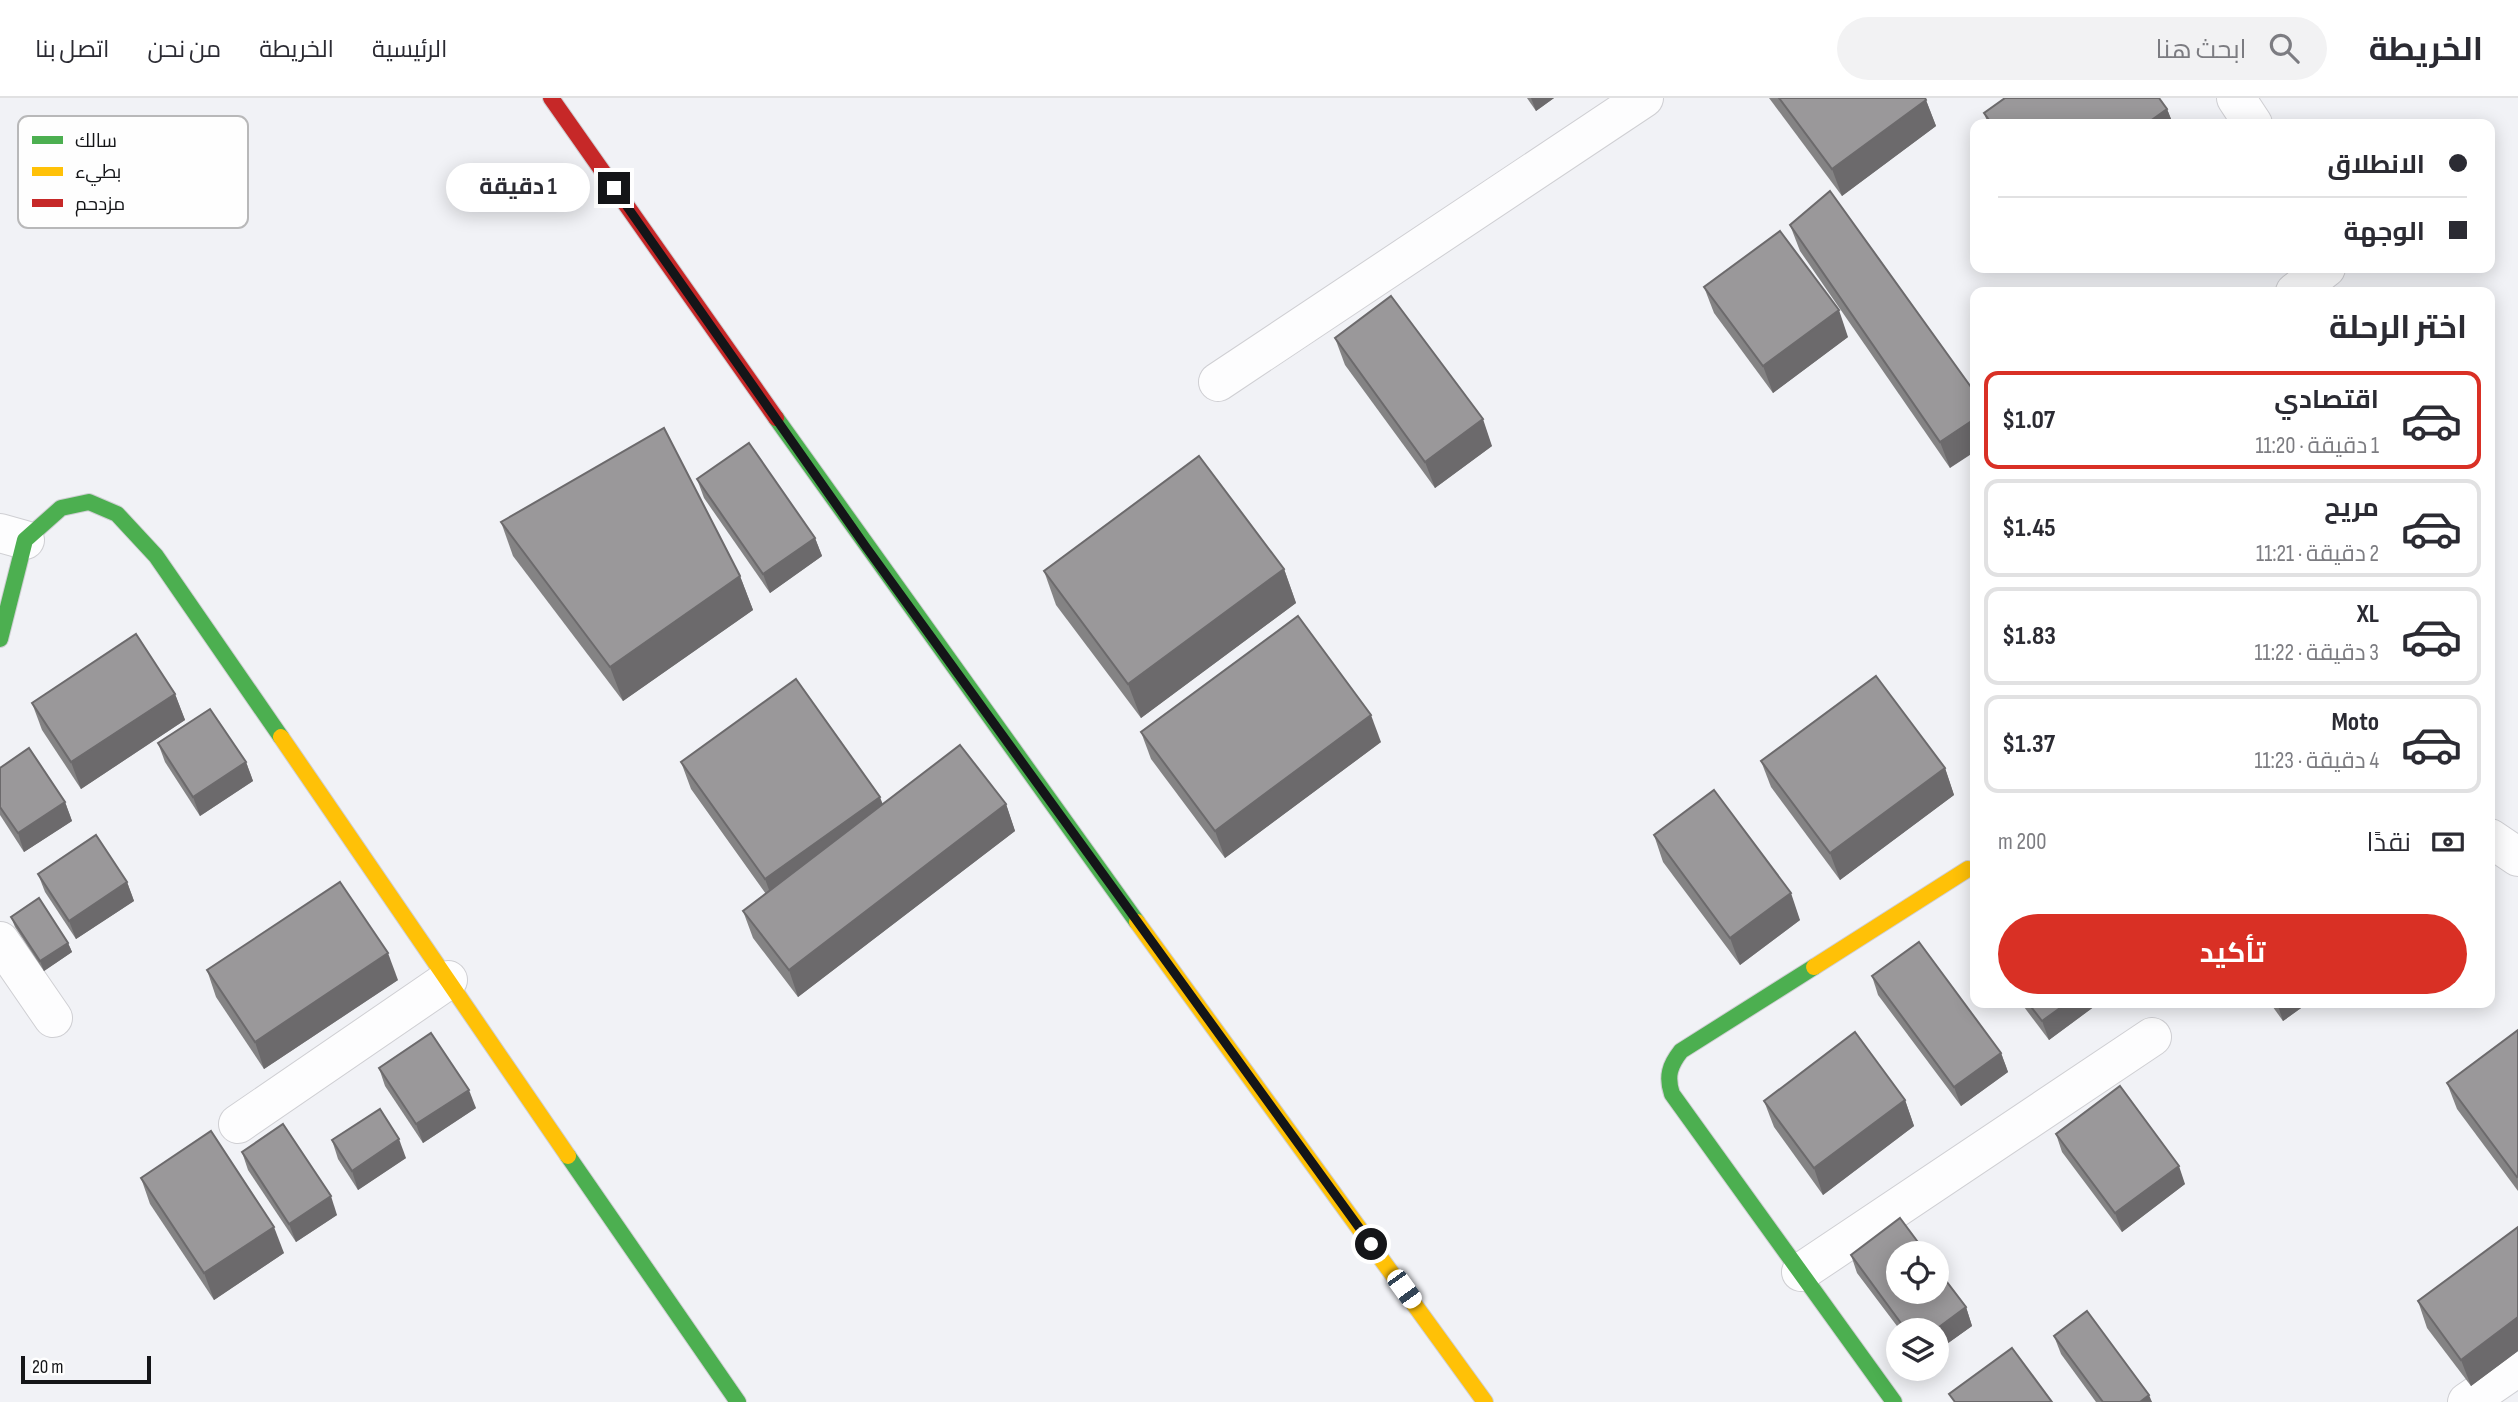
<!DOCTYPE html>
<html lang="ar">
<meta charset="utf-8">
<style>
body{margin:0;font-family:"Sofia Sans Condensed",Cairo,sans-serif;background:#f2f2f3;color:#2b2b33;direction:rtl;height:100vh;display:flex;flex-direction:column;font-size:26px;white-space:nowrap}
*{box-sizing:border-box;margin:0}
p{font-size:23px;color:#7c7c81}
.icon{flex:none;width:38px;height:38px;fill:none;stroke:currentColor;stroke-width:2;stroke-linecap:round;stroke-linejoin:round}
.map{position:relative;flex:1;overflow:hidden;direction:ltr}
.drawer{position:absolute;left:1970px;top:189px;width:525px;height:721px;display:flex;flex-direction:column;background:#fff;border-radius:14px;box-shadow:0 4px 18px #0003;direction:rtl}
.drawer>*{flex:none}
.banner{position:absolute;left:1970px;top:21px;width:525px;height:154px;border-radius:14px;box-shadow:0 4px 18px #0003;direction:rtl;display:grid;align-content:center;height:154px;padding:0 28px;background:#fff}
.tools{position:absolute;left:1886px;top:1143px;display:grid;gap:14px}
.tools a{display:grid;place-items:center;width:63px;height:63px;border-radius:50%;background:#fff;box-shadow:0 4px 18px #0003;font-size:35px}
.scale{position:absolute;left:21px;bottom:18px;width:130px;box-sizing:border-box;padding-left:7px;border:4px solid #141518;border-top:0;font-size:19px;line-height:24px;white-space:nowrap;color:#141518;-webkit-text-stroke:5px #fefefe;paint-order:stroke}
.end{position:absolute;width:32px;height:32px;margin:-16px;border:9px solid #141518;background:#fff;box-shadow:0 0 0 4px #fff}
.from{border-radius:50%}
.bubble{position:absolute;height:49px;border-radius:24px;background:#fff;box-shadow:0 4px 18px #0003;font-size:23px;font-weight:700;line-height:49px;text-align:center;direction:rtl}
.car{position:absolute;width:21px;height:42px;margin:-21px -10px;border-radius:9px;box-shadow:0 0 5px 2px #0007;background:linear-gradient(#fff 24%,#345 0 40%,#fff 0 76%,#345 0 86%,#fff 0)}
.banner b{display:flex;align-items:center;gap:24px;height:66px;font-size:26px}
.banner b+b{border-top:2px solid #e1e1e2}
.banner i{width:18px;height:18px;background:#2b2b33}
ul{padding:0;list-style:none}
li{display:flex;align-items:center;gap:21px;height:98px;margin:0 14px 10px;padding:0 14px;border:4px solid #e1e1e2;border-radius:14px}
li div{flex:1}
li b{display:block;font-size:26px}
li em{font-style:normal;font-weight:700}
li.current{border-color:#d93025}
li>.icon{width:63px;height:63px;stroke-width:1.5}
h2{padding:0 28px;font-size:32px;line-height:84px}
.pay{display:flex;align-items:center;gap:18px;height:77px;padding:0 28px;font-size:26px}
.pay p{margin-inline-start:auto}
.action{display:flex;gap:14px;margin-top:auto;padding:14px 28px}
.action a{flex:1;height:80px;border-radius:42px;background:#d93025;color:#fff;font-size:28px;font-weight:700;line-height:80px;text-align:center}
header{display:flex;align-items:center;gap:42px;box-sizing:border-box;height:98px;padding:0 35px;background:#fff;border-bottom:2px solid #e1e1e2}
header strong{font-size:33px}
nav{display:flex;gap:38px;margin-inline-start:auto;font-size:24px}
.search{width:490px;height:63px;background:#f2f2f3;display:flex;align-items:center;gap:18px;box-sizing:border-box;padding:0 24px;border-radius:38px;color:#7c7c81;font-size:26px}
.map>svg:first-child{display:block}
</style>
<header>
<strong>الخريطة</strong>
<div class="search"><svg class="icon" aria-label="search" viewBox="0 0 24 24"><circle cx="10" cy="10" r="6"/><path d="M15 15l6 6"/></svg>ابحث هنا</div>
<nav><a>الرئيسية</a><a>الخريطة</a><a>من نحن</a><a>اتصل بنا</a></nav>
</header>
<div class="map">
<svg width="2518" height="1304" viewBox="0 0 2518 1304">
<rect width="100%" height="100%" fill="#f1f2f6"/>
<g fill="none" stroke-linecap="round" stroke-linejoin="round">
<defs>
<g id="street">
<polyline points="2236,0 2253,26"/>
<polyline points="2295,194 2326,170"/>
<polyline points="1218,284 1644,0"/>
<polyline points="0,435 25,442"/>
<polyline points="2490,740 2518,759"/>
<polyline points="0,843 53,920"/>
<polyline points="238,1026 448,882"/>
<polyline points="1801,1174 2152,939"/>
<polyline points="2467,1304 2518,1269"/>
</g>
<g id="fast">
<polyline points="776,320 1137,824"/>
<polyline points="0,541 25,442 61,410 89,404 117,416 156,458 281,639"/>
<path d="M1814 869 1681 953C1670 967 1666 978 1672 996L1894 1304"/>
<polyline points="568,1058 738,1304"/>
</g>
<g id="slow">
<polyline points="281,639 568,1058"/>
<polyline points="1137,824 1485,1304"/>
<polyline points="1814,869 1968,771"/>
</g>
<polyline id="jam" points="551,0 776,320"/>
</defs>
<!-- street casing -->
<use href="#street" stroke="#cfcfd3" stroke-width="40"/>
<!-- fast casing -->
<use href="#fast" stroke="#cfcfd3" stroke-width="18"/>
<!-- slow casing -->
<use href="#slow" stroke="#cfcfd3" stroke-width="18"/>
<!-- jam casing -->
<use href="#jam" stroke="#cfcfd3" stroke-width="18"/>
<!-- street -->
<use href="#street" stroke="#fdfdfe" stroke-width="38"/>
<!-- fast -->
<use href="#fast" stroke="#4caf50" stroke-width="16"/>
<!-- slow -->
<use href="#slow" stroke="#ffc107" stroke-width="16"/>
<!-- jam -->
<use href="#jam" stroke="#c62828" stroke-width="16"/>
</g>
<!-- wall -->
<g fill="#848384">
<polygon points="1527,0 1554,0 1536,13"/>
<polygon points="1769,0 1925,0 1936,28 1842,98"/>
<polygon points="2167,11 2173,26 1988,26 1984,15"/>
<polygon points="1790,127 1976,296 1950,370 1800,153"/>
<polygon points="1704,189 1848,239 1773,295 1714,215"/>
<polygon points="1335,240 1492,348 1435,390 1345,267"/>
<polygon points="697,381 815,440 822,458 770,495 704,400"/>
<polygon points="501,424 740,478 753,512 623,603 513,458"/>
<polygon points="1284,471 1296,505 1141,620 1056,507 1044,473"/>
<polygon points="175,596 185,622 81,691 42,632 32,605"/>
<polygon points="1141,634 1381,644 1225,760 1151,661"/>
<polygon points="158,645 246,664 253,683 200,718 165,664"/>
<polygon points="1761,663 1945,670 1954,697 1840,782 1771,689"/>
<polygon points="681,664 883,706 1006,706 1015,733 798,899 753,840 743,813 766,796 691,691"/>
<polygon points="0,670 65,704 72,723 24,754 0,717"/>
<polygon points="1654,737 1800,822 1740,867 1663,764"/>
<polygon points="38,776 127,784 134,803 76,841 45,794"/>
<polygon points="11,819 68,845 72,854 44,873 15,829"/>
<polygon points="207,872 398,882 264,971 216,899"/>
<polygon points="1872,878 2001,955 2008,974 1961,1008 1878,897"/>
<polygon points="2021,905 2099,905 2049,942"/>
<polygon points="2270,905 2308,905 2283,923"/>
<polygon points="2518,932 2518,1093 2457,1011 2447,985"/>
<polygon points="379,970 476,1010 423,1045 385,988"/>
<polygon points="1905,1002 1914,1028 1823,1097 1774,1029 1764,1003"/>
<polygon points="2056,1036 2185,1086 2122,1134 2062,1054"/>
<polygon points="332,1042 406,1060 358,1092 338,1061"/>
<polygon points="242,1054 337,1117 296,1144 248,1072"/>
<polygon points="141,1080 284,1155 214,1202 150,1106"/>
<polygon points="2518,1129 2518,1253 2471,1288 2427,1230 2418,1203"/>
<polygon points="1851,1157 1966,1209 1972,1228 1937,1253 1937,1232 1900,1232 1857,1175"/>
<polygon points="2054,1238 2152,1304 2096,1304 2061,1256"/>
</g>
<!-- shaded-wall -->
<g fill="#6c6a6c">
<polygon points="1531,0 1554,0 1536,13"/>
<polygon points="1926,2 1936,28 1842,98 1832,71"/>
<polygon points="2167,11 2173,26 2146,26"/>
<polygon points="1839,212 1848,239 1773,295 1763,268"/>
<polygon points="1976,320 1976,353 1950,370 1940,344"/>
<polygon points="1483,321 1492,348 1435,390 1425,364"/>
<polygon points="815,440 822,458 770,495 763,476"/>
<polygon points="1284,471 1296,505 1141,620 1128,586"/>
<polygon points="740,478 753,512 623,603 610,569"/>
<polygon points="175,596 185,622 81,691 71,664"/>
<polygon points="1371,617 1381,644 1225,760 1215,733"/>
<polygon points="246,664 253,683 200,718 193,699"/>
<polygon points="1945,670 1954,697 1840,782 1830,755"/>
<polygon points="880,699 890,725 775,808 765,781"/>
<polygon points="65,704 72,723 24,754 18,735"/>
<polygon points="1006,706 1015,733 798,899 789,872"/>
<polygon points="127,784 134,803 76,841 69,823"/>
<polygon points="1791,795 1800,822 1740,867 1730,840"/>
<polygon points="68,845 72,854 44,873 40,863"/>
<polygon points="388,855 398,882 264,971 255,944"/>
<polygon points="2067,905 2099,905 2049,942 2042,923"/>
<polygon points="2277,905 2308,905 2283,923"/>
<polygon points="2001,955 2008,974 1961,1008 1954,989"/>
<polygon points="469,992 476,1010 423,1045 416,1026"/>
<polygon points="1905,1002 1914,1028 1823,1097 1814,1070"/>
<polygon points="399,1041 406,1060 358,1092 352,1073"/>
<polygon points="2179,1068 2185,1086 2122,1134 2115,1115"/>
<polygon points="331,1098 337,1117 296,1144 289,1126"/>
<polygon points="274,1129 284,1155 214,1202 204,1175"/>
<polygon points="1966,1209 1972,1228 1937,1253 1937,1232 1935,1232"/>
<polygon points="2518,1219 2518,1253 2471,1288 2461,1262"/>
<polygon points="2149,1297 2152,1304 2140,1304"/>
</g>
<!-- building -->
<g fill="#9a989a" stroke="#6c6a6c" stroke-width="2">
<polygon points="1779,0 1925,0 1926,2 1832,71"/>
<polygon points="2005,0 2159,0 2167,11 2146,26 1992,26 1984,15"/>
<polygon points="1830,93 1976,296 1976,320 1940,344 1790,127"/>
<polygon points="1780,133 1839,212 1763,268 1704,189"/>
<polygon points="1391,198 1483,321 1425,364 1335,240"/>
<polygon points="664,330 740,478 610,569 501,424"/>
<polygon points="749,345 815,440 763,476 697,381"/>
<polygon points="1199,358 1284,471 1128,586 1044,473"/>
<polygon points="1298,518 1371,617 1215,733 1141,634"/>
<polygon points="136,536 175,596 71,664 32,605"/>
<polygon points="1876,578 1945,670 1830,755 1761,663"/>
<polygon points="796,581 880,699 765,781 681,664"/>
<polygon points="210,611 246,664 193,699 158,645"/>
<polygon points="960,647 1006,706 789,872 743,813"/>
<polygon points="29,650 65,704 18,735 0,709 0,670"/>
<polygon points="1714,692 1791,795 1730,840 1654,737"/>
<polygon points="96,737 127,784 69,823 38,776"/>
<polygon points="340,784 388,855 255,944 207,872"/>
<polygon points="39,800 68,845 40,863 11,819"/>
<polygon points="1919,844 2001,955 1954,989 1872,878"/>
<polygon points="2028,905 2067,905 2042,923"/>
<polygon points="2518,932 2518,1078 2517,1079 2447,985"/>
<polygon points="1855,934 1905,1002 1814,1070 1764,1003"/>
<polygon points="431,935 469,992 416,1026 379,970"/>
<polygon points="2120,988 2179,1068 2115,1115 2056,1036"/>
<polygon points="380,1011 399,1041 352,1073 332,1042"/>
<polygon points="283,1026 331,1098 289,1126 242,1054"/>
<polygon points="211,1033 274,1129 204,1175 141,1080"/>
<polygon points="1900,1120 1926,1155 1899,1155 1899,1194 1937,1194 1937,1171 1966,1209 1935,1232 1906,1232 1851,1157"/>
<polygon points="2518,1129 2518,1219 2461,1262 2418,1203"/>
<polygon points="2087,1213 2149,1297 2140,1304 2103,1304 2054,1238"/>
<polygon points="2012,1250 2052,1304 1955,1304 1949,1296"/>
</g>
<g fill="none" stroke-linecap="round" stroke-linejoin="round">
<!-- route -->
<polyline stroke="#141518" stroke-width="9" points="614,90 866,449 1371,1146"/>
</g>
<!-- legend -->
<rect x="18" y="18" width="230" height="112" rx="10" fill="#fefefe" stroke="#b8b8b9" stroke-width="2"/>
<rect x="32" y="38" width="31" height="8" fill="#4caf50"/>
<rect x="32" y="69" width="31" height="9" fill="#ffc107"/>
<rect x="32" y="101" width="31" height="8" fill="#c62828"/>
<g font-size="19" fill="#141518">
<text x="75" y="49">سالك</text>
<text x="75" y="80">بطيء</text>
<text x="75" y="112">مزدحم</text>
</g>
</svg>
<div class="tools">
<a><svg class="icon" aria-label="locate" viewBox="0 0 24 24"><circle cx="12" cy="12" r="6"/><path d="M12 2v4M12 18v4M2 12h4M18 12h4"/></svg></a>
<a><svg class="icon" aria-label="layers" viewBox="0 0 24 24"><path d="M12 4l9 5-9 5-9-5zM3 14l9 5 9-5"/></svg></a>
</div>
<div class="scale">20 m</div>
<i class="end from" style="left:1371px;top:1146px"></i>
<i class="end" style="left:614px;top:90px"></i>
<div class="bubble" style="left:446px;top:65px;width:144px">1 دقيقة</div>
<i class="car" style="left:1404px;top:1191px;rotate:144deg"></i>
<div class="banner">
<b><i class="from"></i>الانطلاق</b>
<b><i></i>الوجهة</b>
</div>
<section class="drawer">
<h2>اختر الرحلة</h2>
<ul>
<li class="current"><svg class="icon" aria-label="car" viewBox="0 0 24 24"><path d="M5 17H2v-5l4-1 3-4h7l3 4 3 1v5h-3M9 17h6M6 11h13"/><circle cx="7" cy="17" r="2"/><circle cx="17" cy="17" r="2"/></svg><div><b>اقتصادي</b><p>1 دقيقة · 11:20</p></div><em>$1.07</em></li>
<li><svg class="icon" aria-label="car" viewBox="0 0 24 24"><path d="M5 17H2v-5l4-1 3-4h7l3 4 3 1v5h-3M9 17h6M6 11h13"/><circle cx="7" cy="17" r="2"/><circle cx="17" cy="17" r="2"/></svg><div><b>مريح</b><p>2 دقيقة · 11:21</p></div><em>$1.45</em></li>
<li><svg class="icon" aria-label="car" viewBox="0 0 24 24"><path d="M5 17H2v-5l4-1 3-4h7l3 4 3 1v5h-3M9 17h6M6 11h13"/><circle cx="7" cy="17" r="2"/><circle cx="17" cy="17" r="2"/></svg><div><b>XL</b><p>3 دقيقة · 11:22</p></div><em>$1.83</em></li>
<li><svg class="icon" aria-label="car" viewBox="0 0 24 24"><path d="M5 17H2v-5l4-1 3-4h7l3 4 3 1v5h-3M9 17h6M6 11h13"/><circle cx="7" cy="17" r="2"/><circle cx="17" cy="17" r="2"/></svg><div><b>Moto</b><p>4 دقيقة · 11:23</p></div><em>$1.37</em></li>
</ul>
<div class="pay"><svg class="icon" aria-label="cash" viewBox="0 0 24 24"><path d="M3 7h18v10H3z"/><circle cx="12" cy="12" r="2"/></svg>نقدًا<p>200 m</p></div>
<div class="action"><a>تأكيد</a></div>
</section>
</div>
